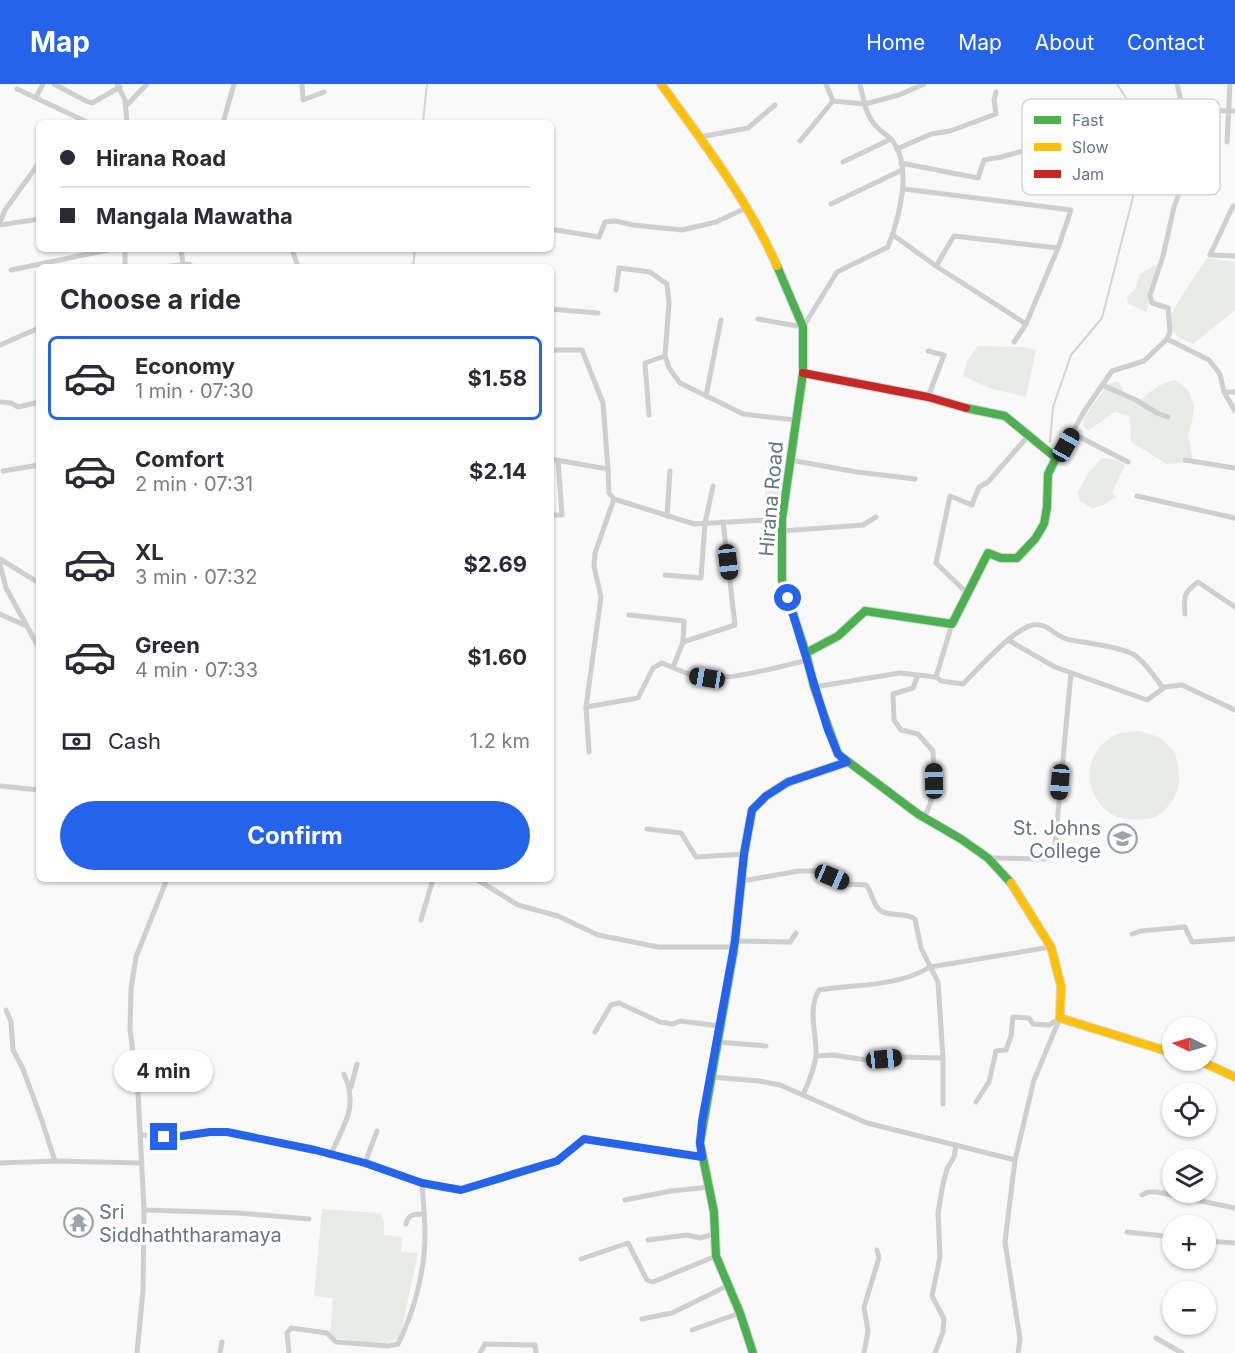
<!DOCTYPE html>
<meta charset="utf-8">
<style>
body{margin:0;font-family:Inter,sans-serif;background:#f2f2f3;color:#2b2b33;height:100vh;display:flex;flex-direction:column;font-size:22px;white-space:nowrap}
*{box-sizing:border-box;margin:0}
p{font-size:20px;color:#7c7c81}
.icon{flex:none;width:33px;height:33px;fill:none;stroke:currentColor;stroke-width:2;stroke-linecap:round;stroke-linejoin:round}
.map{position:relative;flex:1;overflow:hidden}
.sheet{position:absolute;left:36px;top:180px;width:518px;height:618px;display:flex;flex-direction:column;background:#fff;border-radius:9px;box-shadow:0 2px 4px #0004}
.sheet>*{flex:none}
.banner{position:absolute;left:36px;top:36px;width:518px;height:132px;border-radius:9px;box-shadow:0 2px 4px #0004;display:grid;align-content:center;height:132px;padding:0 24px;background:#fff}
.needle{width:39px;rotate:275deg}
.fabs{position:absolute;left:1162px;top:933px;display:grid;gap:12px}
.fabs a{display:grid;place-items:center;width:54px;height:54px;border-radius:50%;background:#fff;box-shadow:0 2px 4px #0004;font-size:30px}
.end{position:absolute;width:27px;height:27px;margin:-14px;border:8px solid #2563eb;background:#fff;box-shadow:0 0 0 3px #fff}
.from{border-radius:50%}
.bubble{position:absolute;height:42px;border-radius:21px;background:#fff;box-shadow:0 2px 4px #0004;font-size:20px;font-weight:700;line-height:42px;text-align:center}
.car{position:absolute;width:18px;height:36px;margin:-18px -9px;border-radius:8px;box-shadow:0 0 4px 2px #0007;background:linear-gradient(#222 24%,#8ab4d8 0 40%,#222 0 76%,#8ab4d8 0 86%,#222 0)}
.banner b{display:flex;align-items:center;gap:21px;height:57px;font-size:22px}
.banner b+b{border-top:2px solid #e1e1e2}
.banner i{width:15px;height:15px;background:#2b2b33}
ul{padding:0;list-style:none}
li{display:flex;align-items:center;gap:18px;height:84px;margin:0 12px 9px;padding:0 12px;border:3px solid transparent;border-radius:9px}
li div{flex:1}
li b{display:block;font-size:22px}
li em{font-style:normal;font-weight:700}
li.active{border-color:#2563eb}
li>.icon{width:54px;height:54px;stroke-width:1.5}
h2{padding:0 24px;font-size:27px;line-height:72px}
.pay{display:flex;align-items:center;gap:15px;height:66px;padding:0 24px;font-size:22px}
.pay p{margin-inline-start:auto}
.button{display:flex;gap:12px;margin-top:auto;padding:12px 24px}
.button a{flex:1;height:69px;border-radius:36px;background:#2563eb;color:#fff;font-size:24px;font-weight:700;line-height:69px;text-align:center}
header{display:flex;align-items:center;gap:36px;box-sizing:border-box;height:84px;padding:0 30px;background:#2563eb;color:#fff}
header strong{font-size:28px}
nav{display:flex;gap:33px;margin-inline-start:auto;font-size:21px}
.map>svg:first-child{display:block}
</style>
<header>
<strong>Map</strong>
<nav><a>Home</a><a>Map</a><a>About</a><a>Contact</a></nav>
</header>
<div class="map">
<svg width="1235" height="1269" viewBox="0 0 1235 1269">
<rect width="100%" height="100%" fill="#f9f9f9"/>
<!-- green -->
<g fill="#e8ebe6">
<polygon points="1207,174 1235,178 1235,226 1193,260 1178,253 1167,239 1178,218"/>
<polygon points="1157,180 1147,228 1128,220 1127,213 1136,204 1140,190"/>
<polygon points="978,262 1022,263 1036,266 1026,313 989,304 963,292 968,275"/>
<path d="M1176 296 1188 306 1194 322 1192 338 1188 351 1193 378 1167 380 1131 358 1130 332 1115 328 1089 346 1083 342 1084 334 1108 300 1118 297 1127 313 1137 319C1149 309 1160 298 1176 296Z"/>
<polygon points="1102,374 1116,376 1125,381 1112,409 1117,413 1101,422 1092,424 1080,417 1078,408 1089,388"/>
<polygon points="783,395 781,423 779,426 764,427 766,397"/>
<path d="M1139 647 1159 653 1175 668C1177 678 1180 690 1179 700 1177 712 1166 728 1155 733 1145 738 1119 736 1110 729 1081 708 1083 666 1117 650 1123 648 1132 648 1139 647Z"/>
<path d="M322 1125 380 1129 384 1137V1151L402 1153 401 1168 418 1169 400 1253C387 1266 348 1255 330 1253L333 1214 314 1212Z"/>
</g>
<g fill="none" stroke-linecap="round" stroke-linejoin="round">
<!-- stream -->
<g stroke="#ced6d9" stroke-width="2">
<polyline points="423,39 427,0"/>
<polyline points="413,183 415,165"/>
<polyline points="1050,358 1053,323 1071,271 1102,234 1133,113 1135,48 1130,20 1117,0"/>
</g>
<defs>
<g id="fast">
<polyline points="777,182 803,243 803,289 782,435 782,496 806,569 814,603 838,670 918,730 961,755 988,774 1011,799"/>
<polyline points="806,569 838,552 865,527 952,540 988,469 1001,474 1017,474 1035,455 1044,440 1047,423 1048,390 1056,374 1005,332 966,324"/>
<polyline points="734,865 700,1059 714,1128 716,1172 740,1229 753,1269"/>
</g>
<g id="slow">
<path d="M661 0C703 58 748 116 777 182"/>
<polyline points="1011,799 1051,863 1061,902 1060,934 1173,969"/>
<polyline points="734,865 744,770 752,726 766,712 788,698 847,678"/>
<polyline points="1198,976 1235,993"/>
</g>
<polyline id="jam" points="803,289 928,313 966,324"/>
</defs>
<!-- fast casing -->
<use href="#fast" stroke="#d5d6d7" stroke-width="10"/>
<!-- slow casing -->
<use href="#slow" stroke="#d5d6d7" stroke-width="10"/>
<!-- jam casing -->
<use href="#jam" stroke="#d5d6d7" stroke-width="10"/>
<!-- street -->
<g stroke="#cecfd0" stroke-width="5">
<polyline points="54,0 86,17 92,19 120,3"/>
<polyline points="117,0 125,16 127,39"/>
<polyline points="302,0 303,16 324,8"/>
<polyline points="1177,0 1183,26 1235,27"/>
<polyline points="17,5 89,39"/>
<polyline points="36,13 43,0"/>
<polyline points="833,17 865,20 899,11 924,0"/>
<polyline points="126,22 147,0"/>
<polyline points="223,39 234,0"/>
<polyline points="700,53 748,44 775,21"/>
<polyline points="800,57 833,17 826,0"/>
<polyline points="1227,58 1230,0"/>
<polyline points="897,65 931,50 950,47 996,30 994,16 996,8"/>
<polyline points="843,78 891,55"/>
<polyline points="901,79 978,94 984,76 1001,73 1053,59"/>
<polyline points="831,120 902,86"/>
<polyline points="1235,123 1233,122 1210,171 1235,172"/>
<polyline points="0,138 5,126 39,79"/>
<polyline points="0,141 39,135"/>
<polyline points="550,145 599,153 605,138 616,137 633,141 682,146 716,138 746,124"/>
<polyline points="893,151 936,182 1026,240 1058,164 1071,126 904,105"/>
<polyline points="181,165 183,180"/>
<polyline points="292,165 298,183"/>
<polyline points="936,182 954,152 1058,164"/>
<polyline points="125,183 125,165"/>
<polyline points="162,183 189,180 193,183"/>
<polyline points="11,186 113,165"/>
<polyline points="616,206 619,184 650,188 667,200 669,219 665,272 669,284 680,299 743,330 795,336"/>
<polyline points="550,225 598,229"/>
<path d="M758 235 803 243 837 188 888 163C899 134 914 82 891 55 887 51 881 48 877 43 866 33 863 14 860 0"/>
<polyline points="1167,255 1209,276 1220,290 1224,308 1235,327"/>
<polyline points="1014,258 1026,240"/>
<polyline points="0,261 39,244"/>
<polyline points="550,266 582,266 603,319 608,385"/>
<polyline points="1102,301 1136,316 1157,329 1168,333"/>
<polyline points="1224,308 1235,308"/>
<polyline points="706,312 721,236"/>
<polyline points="928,313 944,271 928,267"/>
<polyline points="0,318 11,319 18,323 39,318"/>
<polyline points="649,331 645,279 665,272"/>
<polyline points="1072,349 1128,378"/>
<polyline points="1056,374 1059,372 1085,326 1112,287 1144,277 1167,255 1170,248 1168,224 1152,219 1150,211 1163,172 1174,123 1192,73 1182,43 1183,26"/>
<polyline points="550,375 608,385 609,409 614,415 694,440 782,435"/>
<polyline points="790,376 857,388 915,395"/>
<polyline points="1185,376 1235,384"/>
<polyline points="3,387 39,381"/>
<polyline points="1137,412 1235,434"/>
<path d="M614 415 595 469 594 482 601 513 586 623 638 614 653 584 662 579C672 583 682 588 692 591 723 600 777 583 808 576"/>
<polyline points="550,431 562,431 558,376"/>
<polyline points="667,432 670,387"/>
<polyline points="782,447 863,441 876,433"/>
<polyline points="0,475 39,499"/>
<polyline points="0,480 6,504 39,564"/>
<polyline points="665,491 701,494 705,439 713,402"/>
<polyline points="967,509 936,479 950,412 972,421 979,403 988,398 1029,351"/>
<polyline points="0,530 24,541"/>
<path d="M1185 530C1184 512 1183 509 1198 498L1235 523"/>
<polyline points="629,531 684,537 683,558 673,583"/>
<path d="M952 540 936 593 941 597 963 600C978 585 1013 545 1033 541 1048 538 1056 554 1070 556 1086 559 1124 563 1136 572 1147 581 1155 593 1163 604"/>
<polyline points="1008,556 1055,583 1147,616 1165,603 1182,601 1235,626"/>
<polyline points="683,558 735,541 723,438"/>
<path d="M918 591 913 604 893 610 894 636 901 646 918 650 933 667C934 690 936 714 924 733"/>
<polyline points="814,603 900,589 936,593"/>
<polyline points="586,623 589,668"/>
<polyline points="0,702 39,706"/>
<polyline points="647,745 681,749 696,773 744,770"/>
<polyline points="988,774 1048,775 1055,761 1071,589"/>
<polyline points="476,795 518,821 558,832 598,851 658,863 734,863"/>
<path d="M742 797 799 787H817L847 800 866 801C873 809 872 821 881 827 891 833 905 828 915 835L921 864 938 898 943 974V1020"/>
<polyline points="421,836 433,795"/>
<polyline points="1132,850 1141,847 1185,843 1192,858 1235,855"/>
<polyline points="735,857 790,858 796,849"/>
<polyline points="6,926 11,938 13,966 23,985 42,1037 55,1077"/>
<polyline points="595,948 611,921 619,919 660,938 673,940 680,937 720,942"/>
<polyline points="717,958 766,962"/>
<polyline points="816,972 833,971 867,976 901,973 943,974"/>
<polyline points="712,993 759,997 780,1001 867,1039 1015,1076"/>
<polyline points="351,1003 357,980"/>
<path d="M803 1011C808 999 815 985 816 971 817 950 807 925 819 906 856 900 898 903 930 883L1051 863"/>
<polyline points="976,1018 989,998 996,967 1006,966 1011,952 1013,933 1029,934 1033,940 1049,941 1059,935"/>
<polyline points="141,1051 182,1052 210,1048 227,1048 315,1066 365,1079 422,1099 461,1105 557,1077 584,1055 702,1073"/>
<path d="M331 1070C344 1040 359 1023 344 990"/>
<polyline points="0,1079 55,1077 142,1079"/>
<polyline points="365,1079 377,1047"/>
<polyline points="1142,1111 1148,1108 1157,1108 1235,1124"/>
<polyline points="625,1116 671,1107 710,1103"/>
<polyline points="144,1126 238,1129 309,1135"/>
<path d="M406 1140C408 1130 415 1130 424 1130"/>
<polyline points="1127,1148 1173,1153"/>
<polyline points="648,1156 687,1151 700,1154 714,1150"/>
<polyline points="1206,1157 1235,1159"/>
<polyline points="581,1175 628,1159 647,1196 653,1198 716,1172"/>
<polyline points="642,1235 672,1229 729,1201"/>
<polyline points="692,1246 740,1229"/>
<polyline points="1156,1254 1182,1269"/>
<polyline points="137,1269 143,1207 144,1126 138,1009 130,945 131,905 136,873 167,795"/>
<polyline points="220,1269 222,1258"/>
<path d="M289 1269 287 1249 291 1244 327 1249 336 1258 388 1262 398 1260C414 1228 425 1187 425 1151 425 1133 423 1116 422 1099"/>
<polyline points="480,1269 485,1260 535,1261 536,1269"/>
<polyline points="864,1269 868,1247 864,1223 879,1174 877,1166"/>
<polyline points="935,1269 943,1248 944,1235 932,1212 940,1173 938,1129 943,1100 947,1085 954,1073 956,1061"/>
<polyline points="1018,1269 1020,1255 1005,1158 1015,1076 1034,996 1060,934"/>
</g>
<!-- fast -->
<use href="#fast" stroke="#4caf50" stroke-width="8"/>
<!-- slow -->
<use href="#slow" stroke="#ffc107" stroke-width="8"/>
<!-- jam -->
<use href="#jam" stroke="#c62828" stroke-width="8"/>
</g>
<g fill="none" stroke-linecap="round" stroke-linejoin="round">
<!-- route -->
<polyline stroke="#2563eb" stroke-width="8" points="164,1053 182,1052 210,1048 227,1048 315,1066 365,1079 422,1099 461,1106 557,1077 584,1055 702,1073 700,1059 702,1037 735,857 744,770 752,726 766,712 788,698 847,678 838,670 828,646 788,514"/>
</g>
<!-- icons -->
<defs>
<symbol id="school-ring" viewBox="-11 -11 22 22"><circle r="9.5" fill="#fff" stroke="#99a4ac" stroke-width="1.5"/><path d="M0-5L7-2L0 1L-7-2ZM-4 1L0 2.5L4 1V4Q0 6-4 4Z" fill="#99a4ac"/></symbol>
<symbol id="temple-ring" viewBox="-11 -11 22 22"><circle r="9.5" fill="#fff" stroke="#99a4ac" stroke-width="1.5"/><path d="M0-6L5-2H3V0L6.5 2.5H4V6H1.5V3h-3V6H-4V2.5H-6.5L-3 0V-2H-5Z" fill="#99a4ac"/></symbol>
</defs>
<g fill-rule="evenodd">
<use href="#school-ring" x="1106" y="738" width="33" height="33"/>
<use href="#temple-ring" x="62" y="1122" width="33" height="33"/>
</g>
<g text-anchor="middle" stroke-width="6" stroke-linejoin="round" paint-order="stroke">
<!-- street labels -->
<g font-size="20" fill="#657683" stroke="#fff">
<text transform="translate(771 415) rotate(-85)" y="7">Hirana Road</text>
</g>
<!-- poi labels -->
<g font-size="20" fill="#657683" stroke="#fff" text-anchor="end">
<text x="1101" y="751">St. Johns<tspan x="1101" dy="23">College</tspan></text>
<text x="99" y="1135" text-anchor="start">Sri<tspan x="99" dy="23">Siddhaththaramaya</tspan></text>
</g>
</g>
<!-- legend -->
<rect x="1022" y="15" width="198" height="96" rx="9" fill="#fff" stroke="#d1d6da" stroke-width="1.5"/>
<rect x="1034" y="32" width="27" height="8" fill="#4caf50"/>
<rect x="1034" y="59" width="27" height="8" fill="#ffc107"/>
<rect x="1034" y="86" width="27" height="8" fill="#c62828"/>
<g font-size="16" fill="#657683">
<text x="1072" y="42">Fast</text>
<text x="1072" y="69">Slow</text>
<text x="1072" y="96">Jam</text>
</g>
</svg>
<div class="fabs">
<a><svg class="needle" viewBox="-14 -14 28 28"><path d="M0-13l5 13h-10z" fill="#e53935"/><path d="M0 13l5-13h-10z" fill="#7c7c81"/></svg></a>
<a><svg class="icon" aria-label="locate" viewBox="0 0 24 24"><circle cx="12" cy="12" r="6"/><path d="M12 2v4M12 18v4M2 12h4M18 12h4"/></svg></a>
<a><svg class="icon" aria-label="layers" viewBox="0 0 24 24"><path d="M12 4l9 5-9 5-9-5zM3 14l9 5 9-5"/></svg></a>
<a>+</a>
<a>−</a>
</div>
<i class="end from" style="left:788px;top:514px"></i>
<i class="end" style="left:164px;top:1053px"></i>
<div class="bubble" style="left:114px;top:966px;width:99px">4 min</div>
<i class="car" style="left:1066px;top:361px;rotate:29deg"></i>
<i class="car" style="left:728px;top:478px;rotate:173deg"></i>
<i class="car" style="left:707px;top:594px;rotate:279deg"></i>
<i class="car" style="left:934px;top:697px;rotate:359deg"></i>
<i class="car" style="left:1060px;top:698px;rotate:185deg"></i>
<i class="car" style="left:832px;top:793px;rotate:113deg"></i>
<i class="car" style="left:884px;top:975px;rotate:84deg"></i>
<div class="banner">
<b><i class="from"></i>Hirana Road</b>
<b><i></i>Mangala Mawatha</b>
</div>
<section class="sheet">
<h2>Choose a ride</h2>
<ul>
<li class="active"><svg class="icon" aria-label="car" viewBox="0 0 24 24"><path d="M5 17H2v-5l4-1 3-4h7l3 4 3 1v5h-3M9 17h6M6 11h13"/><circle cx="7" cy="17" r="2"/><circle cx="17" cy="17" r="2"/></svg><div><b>Economy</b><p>1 min · 07:30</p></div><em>$1.58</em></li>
<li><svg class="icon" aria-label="car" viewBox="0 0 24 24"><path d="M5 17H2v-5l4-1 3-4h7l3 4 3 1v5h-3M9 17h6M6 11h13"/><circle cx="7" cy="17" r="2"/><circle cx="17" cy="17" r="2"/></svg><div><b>Comfort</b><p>2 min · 07:31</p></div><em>$2.14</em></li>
<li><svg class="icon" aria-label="car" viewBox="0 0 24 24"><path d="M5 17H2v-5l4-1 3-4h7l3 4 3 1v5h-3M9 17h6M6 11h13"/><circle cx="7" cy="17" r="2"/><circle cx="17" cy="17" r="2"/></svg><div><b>XL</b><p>3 min · 07:32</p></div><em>$2.69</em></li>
<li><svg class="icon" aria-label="car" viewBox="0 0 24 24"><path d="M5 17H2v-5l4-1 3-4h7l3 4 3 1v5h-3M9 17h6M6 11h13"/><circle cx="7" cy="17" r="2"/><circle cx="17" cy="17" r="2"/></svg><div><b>Green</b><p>4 min · 07:33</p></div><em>$1.60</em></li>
</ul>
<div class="pay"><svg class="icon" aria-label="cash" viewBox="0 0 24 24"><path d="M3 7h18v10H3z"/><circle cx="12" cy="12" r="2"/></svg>Cash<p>1.2 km</p></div>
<div class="button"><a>Confirm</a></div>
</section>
</div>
